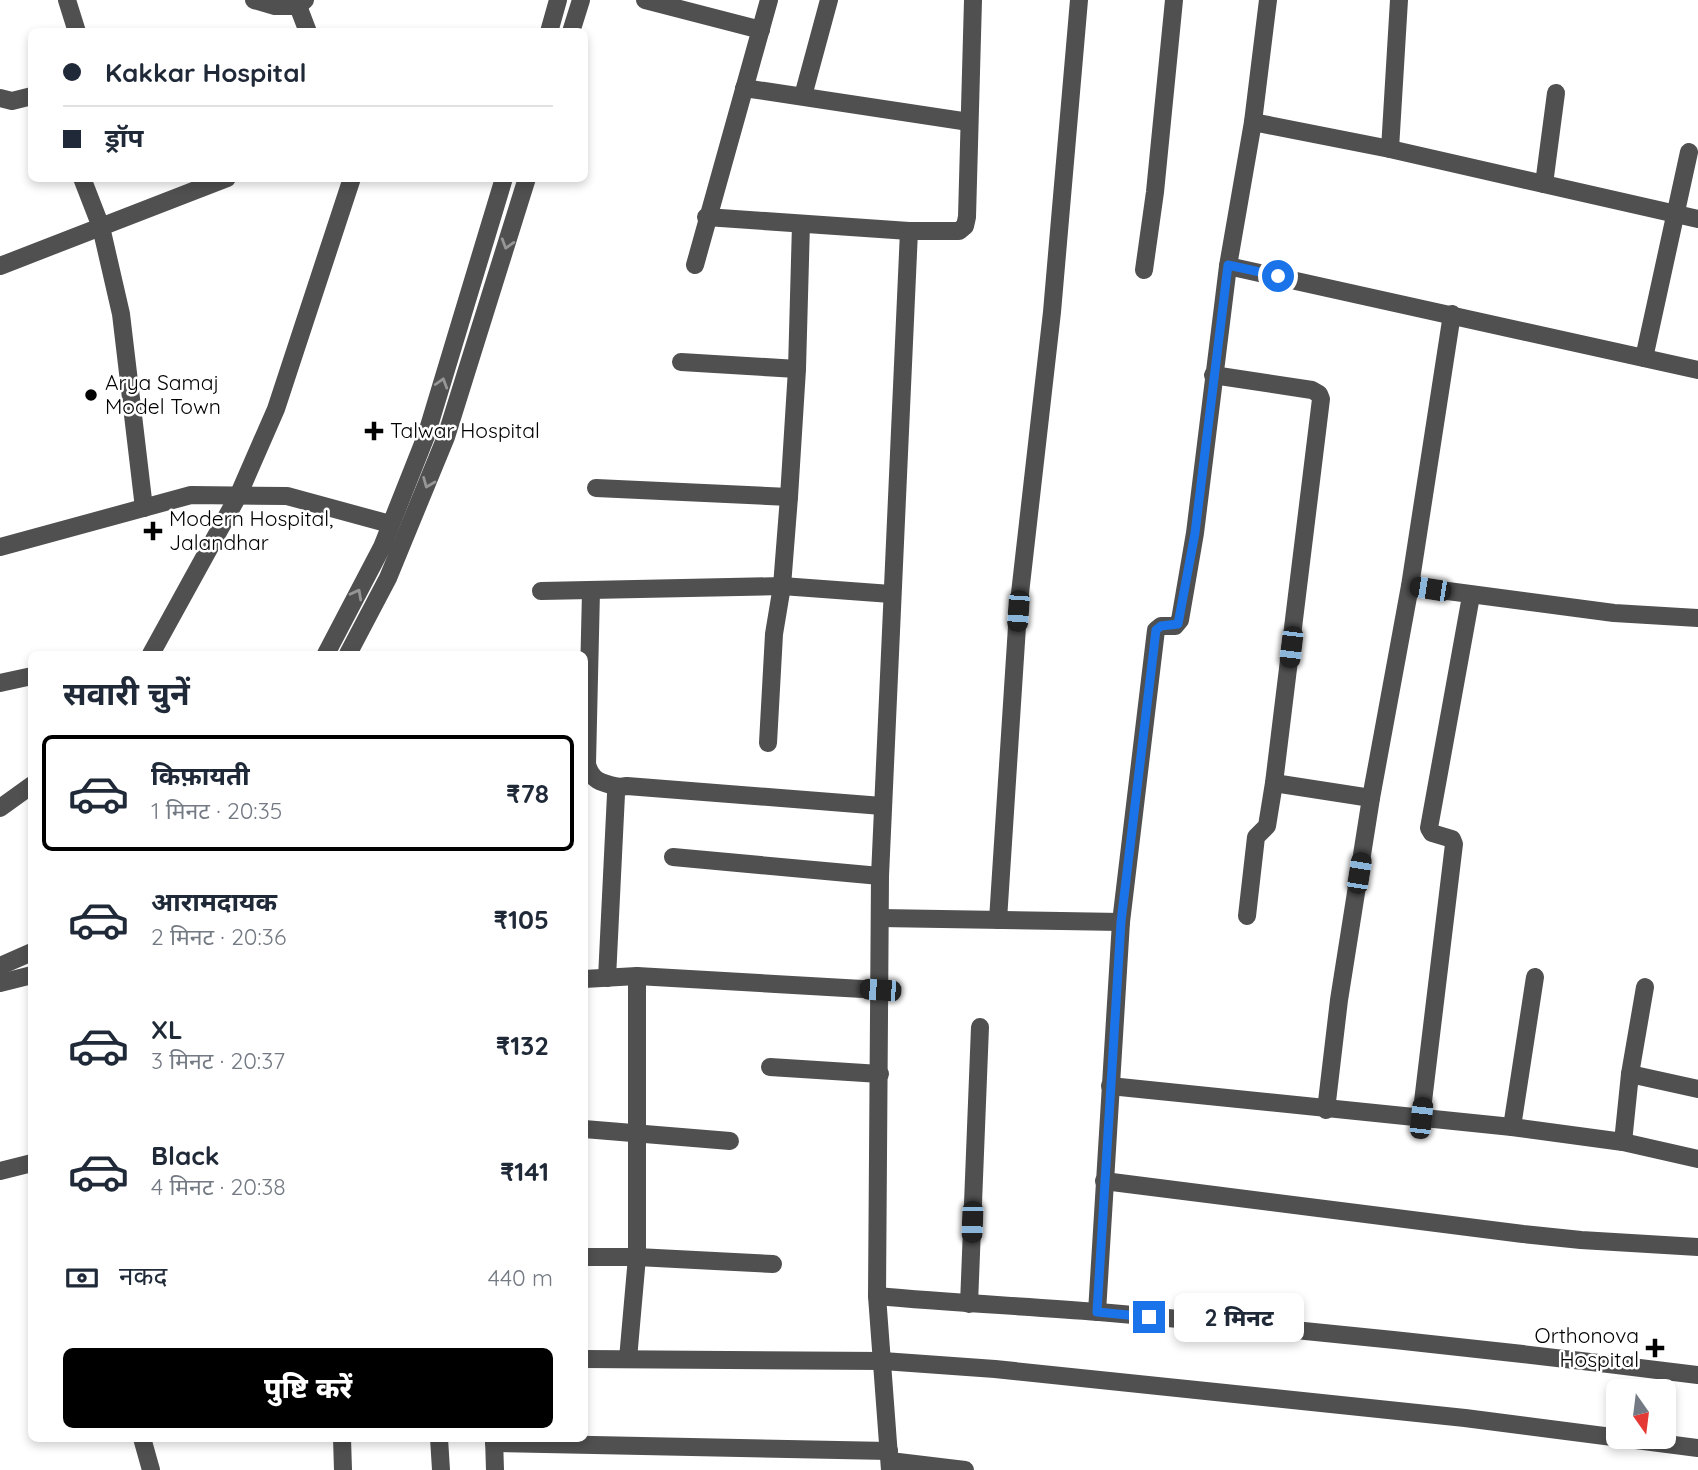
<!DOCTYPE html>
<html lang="hi">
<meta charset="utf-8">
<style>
body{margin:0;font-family:Quicksand,"Noto Sans Devanagari",sans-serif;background:#f6f6f7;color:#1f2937;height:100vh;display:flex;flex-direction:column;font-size:26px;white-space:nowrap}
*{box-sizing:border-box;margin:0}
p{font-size:23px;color:#747a83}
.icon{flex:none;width:38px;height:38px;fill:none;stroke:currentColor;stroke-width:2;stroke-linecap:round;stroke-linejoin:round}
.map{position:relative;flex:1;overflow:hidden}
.sheet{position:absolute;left:28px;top:651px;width:560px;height:791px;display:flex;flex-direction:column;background:#fff;border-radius:10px;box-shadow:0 4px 10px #0003}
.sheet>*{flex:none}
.guide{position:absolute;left:28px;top:28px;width:560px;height:154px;border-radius:10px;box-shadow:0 4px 10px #0003;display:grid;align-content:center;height:154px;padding:0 35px;background:#fff}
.needle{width:46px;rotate:166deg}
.buttons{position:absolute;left:1606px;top:1379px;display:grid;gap:14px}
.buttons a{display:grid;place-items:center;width:70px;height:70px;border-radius:10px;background:#fff;box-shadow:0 4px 10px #0003;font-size:35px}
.end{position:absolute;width:32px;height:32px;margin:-16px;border:9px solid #1a73e8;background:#fff;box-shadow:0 0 0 4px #fff}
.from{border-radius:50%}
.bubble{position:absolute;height:49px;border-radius:10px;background:#fff;box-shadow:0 4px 10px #0003;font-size:23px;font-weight:800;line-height:49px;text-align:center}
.car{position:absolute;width:21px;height:42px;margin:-21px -10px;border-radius:9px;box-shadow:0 0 5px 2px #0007;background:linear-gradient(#222 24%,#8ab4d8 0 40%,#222 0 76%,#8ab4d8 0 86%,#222 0)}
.guide b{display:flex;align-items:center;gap:24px;height:66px;font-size:26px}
.guide b+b{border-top:2px solid #e0e1e3}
.guide i{width:18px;height:18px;background:#1f2937}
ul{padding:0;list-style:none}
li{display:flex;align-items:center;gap:21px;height:116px;margin:0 14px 10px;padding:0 21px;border:4px solid transparent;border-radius:10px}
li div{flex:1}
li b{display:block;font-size:26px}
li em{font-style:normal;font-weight:800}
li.active{border-color:#000}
li>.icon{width:63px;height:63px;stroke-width:1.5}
h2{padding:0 35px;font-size:32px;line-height:84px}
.pay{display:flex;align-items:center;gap:18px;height:77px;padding:0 35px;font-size:26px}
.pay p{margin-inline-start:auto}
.button{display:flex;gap:14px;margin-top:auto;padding:14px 35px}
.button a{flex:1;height:80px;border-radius:10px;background:#000;color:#fff;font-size:28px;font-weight:800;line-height:80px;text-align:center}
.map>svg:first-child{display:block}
</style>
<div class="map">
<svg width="1698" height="1470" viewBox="0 0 1698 1470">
<rect width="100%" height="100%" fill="#fff"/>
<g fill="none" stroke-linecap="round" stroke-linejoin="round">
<!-- minor -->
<g stroke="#505050" stroke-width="18">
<polyline points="67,0 77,32"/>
<polyline points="254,0 275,6 298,6 305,0"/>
<polyline points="645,0 761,30"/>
<polyline points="298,6 308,32"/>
<polyline points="549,32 558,0"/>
<polyline points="571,32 581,0"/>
<polyline points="744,88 969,122"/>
<polyline points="803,96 829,0"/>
<polyline points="0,98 12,101 32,96"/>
<polyline points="1253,122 1390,149 1698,219"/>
<polyline points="1390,149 1399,0"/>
<polyline points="82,178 101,227 121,314 144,508"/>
<polyline points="1544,184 1556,93"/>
<polyline points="706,217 909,231 959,231 965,226 967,217 973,0"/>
<polyline points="695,265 769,0"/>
<polyline points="0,266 227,178"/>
<polyline points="1228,266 1698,370"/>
<polyline points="1144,270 1155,192 1174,0"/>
<polyline points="1644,358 1689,152"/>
<polyline points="681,362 797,369"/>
<polyline points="1213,375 1312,390 1319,394 1321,399 1274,783 1267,826 1256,837 1247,916"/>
<polyline points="596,488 789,497"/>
<polyline points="0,547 191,495 287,496 390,524"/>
<polyline points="1410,586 1614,613 1698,618"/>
<polyline points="541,591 782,586 891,594"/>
<path d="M591 591 587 764C591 781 602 783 619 787"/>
<polyline points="151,654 238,496 276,409 352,178"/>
<polyline points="326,654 382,547 426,436 504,178"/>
<polyline points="348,654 388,578 446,437 527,178"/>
<polyline points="0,683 32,676"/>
<polyline points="768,743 774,634 782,586 789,497 797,369 801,224"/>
<polyline points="1274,783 1371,798"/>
<polyline points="0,808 32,785"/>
<polyline points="673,857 880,876"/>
<polyline points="880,918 1121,922"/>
<polyline points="998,920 1018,611 1052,312 1079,0"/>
<polyline points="0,966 32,952"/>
<polyline points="607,978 616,794 619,787 627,786 882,806"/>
<polyline points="584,979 637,976 880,990"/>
<polyline points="0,983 32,975"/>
<polyline points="770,1067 880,1074"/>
<polyline points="1630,1074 1698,1089"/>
<polyline points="1110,1086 1512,1127 1623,1142 1698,1159"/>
<polyline points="1326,1110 1339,1000 1371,798 1410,586 1452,314"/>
<polyline points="1421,1118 1454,844 1452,839 1432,833 1429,828 1471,596"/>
<polyline points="1512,1127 1535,977"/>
<polyline points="584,1129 730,1141"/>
<polyline points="1623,1142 1630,1074 1645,987"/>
<polyline points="0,1171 32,1163"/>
<polyline points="1104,1181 1523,1234 1581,1240 1698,1247"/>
<polyline points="584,1257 637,1257 773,1264"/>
<path d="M877 1296C951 1303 1025 1306 1099 1312 1299 1329 1499 1350 1698 1375"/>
<polyline points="969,1304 980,1027"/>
<polyline points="1097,1312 1121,922 1156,630 1161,626 1175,626 1180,620 1195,533 1228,266 1253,122 1268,0"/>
<polyline points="584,1359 883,1361 995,1369 1465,1418 1698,1448"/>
<polyline points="628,1359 637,1257 637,976"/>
<polyline points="142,1438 151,1470"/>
<polyline points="342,1438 343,1470"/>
<polyline points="439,1438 441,1470"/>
<polyline points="494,1438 495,1470"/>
<polyline points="494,1443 889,1451"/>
<polyline points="890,1461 965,1470"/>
<polyline points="890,1470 877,1296 880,876 909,231"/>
</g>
</g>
<!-- one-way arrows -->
<defs><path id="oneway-chevron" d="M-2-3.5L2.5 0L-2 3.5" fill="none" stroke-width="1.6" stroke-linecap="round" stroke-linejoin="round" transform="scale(1.75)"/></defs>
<g stroke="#969696">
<use href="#oneway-chevron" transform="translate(507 244) rotate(107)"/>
<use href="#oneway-chevron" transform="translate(442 383) rotate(-73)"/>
<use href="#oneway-chevron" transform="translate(428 483) rotate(112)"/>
<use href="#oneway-chevron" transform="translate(357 594) rotate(-62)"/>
</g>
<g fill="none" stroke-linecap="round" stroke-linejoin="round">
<!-- route -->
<polyline stroke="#1a73e8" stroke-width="9" points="1149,1317 1097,1312 1121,922 1156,630 1161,626 1178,624 1195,533 1228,265 1278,276"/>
</g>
<!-- markers -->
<g fill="#000" stroke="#fff" stroke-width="2.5">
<circle cx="91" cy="395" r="7"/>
<path d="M370.5 420.5h7v7h7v7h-7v7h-7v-7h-7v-7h7z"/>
<path d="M149.5 520.5h7v7h7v7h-7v7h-7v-7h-7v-7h7z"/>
<path d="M1651.5 1337.5h7v7h7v7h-7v7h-7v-7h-7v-7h7z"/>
</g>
<g text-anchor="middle" stroke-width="5" stroke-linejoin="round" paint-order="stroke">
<!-- poi labels -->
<g font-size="21" fill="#000" stroke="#fff" text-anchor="start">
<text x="105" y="390">Arya Samaj<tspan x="105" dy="24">Model Town</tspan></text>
<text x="390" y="438">Talwar Hospital</text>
<text x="169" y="526">Modern Hospital,<tspan x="169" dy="24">Jalandhar</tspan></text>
<text x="1639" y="1343" text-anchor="end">Orthonova<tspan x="1639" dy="24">Hospital</tspan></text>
</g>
</g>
</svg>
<div class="buttons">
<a><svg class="needle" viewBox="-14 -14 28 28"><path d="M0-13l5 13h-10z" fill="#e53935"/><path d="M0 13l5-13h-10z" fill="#747a83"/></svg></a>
</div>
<i class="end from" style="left:1278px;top:276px"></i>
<i class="end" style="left:1149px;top:1317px"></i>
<div class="bubble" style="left:1174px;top:1293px;width:130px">2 मिनट</div>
<i class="car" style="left:1430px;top:589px;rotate:279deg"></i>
<i class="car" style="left:1018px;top:611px;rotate:184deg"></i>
<i class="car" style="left:1291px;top:647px;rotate:187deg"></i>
<i class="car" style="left:1359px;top:873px;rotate:9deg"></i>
<i class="car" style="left:880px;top:990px;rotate:274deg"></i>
<i class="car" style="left:1421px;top:1118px;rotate:6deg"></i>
<i class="car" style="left:972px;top:1222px;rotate:182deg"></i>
<div class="guide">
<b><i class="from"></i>Kakkar Hospital</b>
<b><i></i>ड्रॉप</b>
</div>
<section class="sheet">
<h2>सवारी चुनें</h2>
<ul>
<li class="active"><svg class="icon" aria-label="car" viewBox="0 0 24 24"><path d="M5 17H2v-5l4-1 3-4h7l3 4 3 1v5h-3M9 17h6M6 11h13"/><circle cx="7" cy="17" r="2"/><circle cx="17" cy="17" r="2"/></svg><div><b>किफ़ायती</b><p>1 मिनट · 20:35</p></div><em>₹78</em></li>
<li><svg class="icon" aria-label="car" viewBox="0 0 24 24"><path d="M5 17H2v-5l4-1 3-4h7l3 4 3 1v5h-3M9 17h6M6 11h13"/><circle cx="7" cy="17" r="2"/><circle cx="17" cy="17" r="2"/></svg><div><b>आरामदायक</b><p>2 मिनट · 20:36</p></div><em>₹105</em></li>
<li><svg class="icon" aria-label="car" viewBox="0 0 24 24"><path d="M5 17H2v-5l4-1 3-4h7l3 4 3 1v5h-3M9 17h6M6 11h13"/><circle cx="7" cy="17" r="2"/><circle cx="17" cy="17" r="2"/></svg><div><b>XL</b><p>3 मिनट · 20:37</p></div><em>₹132</em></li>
<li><svg class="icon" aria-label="car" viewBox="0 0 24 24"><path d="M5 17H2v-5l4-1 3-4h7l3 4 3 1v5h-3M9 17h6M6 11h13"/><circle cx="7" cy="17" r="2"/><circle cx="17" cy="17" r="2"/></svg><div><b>Black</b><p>4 मिनट · 20:38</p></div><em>₹141</em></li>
</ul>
<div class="pay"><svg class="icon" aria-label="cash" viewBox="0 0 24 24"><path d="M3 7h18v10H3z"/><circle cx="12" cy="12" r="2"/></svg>नकद<p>440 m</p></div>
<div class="button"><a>पुष्टि करें</a></div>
</section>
</div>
